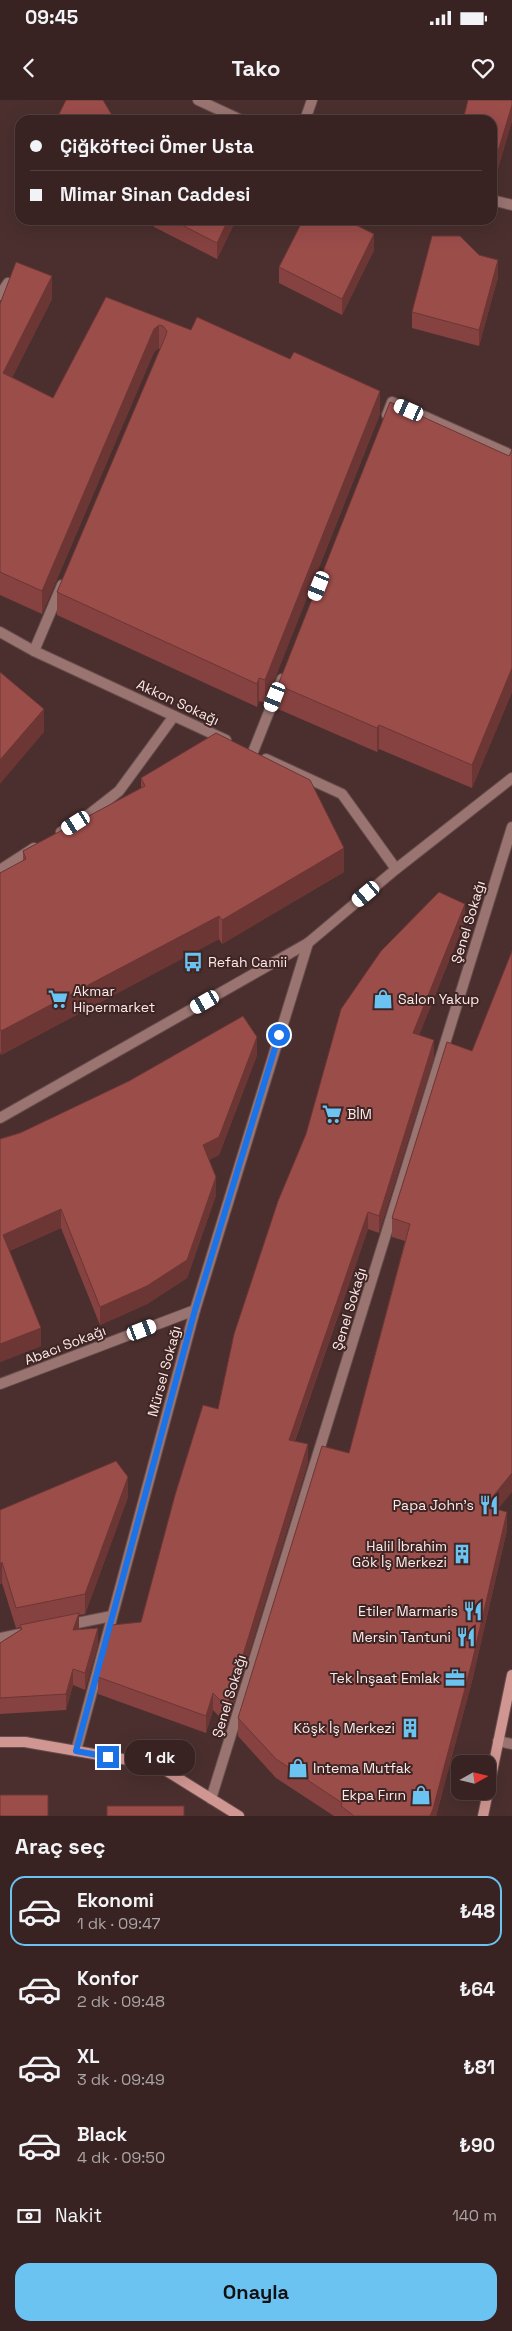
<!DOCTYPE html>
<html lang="tr">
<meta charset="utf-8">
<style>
body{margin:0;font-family:"Space Grotesk",sans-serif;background:#432f2f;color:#f1f3f6;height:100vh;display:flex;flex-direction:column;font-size:19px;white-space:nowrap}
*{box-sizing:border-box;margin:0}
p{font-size:16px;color:#aba4a5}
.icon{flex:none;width:28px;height:28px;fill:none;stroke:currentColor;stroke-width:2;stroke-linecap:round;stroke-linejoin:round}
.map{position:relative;height:1716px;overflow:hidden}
.details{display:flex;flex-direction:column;background:#382322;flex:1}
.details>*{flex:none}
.guide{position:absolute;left:15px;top:15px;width:482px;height:110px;border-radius:15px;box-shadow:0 5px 20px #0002,0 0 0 1px #524040;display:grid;align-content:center;height:110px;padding:0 15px;background:#382322}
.needle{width:32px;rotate:82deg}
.buttons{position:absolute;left:451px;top:1655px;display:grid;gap:10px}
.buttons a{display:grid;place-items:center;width:45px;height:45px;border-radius:10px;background:#382322;box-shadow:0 5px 20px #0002,0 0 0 1px #524040;font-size:25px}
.end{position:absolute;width:22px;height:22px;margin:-11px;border:6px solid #1a73e8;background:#fff;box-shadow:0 0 0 2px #fff}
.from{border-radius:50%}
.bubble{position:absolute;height:35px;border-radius:15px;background:#382322;box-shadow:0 5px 20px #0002,0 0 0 1px #524040;font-size:16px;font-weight:800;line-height:35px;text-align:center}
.car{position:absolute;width:15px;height:30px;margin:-15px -8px;border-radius:6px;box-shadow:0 0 4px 1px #0007;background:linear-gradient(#fff 24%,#345 0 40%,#fff 0 76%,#345 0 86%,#fff 0)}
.guide b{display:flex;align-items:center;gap:18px;height:48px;font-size:19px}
.guide b+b{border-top:1px solid #524040}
.guide i{width:12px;height:12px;background:#f1f3f6}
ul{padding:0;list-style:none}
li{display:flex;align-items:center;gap:15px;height:70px;margin:0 10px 8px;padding:0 5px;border:2px solid transparent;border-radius:15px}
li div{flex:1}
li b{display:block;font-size:19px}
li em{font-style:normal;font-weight:800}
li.current{border-color:#6bc3f2}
li>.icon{width:45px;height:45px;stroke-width:1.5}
h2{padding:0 15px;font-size:22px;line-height:60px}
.pay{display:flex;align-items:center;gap:12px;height:55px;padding:0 15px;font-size:19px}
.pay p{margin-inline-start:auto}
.button{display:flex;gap:10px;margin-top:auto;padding:10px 15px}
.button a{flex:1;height:58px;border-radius:15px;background:#6bc3f2;color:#111;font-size:20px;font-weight:800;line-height:58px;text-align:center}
.status{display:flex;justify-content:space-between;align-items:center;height:35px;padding:0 25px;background:#382322;direction:ltr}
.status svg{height:14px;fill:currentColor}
header{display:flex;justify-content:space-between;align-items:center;height:65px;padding:0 15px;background:#382322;font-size:22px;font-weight:800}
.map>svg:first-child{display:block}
</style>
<div class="status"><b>09:45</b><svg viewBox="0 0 49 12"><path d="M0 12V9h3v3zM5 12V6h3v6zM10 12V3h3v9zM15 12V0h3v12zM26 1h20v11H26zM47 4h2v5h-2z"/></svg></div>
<header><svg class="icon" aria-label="back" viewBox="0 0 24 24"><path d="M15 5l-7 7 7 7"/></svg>Tako<svg class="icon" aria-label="heart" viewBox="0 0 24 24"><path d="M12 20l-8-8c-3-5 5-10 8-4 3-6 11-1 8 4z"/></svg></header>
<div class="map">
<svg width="512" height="1716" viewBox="0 0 512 1716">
<rect width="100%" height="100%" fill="#4a2f2e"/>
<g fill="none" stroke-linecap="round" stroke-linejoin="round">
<defs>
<g id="lane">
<polyline points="198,0 241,20"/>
<polyline points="305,20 312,0"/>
<polyline points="492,100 512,105"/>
<polyline points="0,195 8,183"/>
<polyline points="387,315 392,302 507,353"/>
<polyline points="34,551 62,485"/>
<polyline points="253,652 282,579"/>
<polyline points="61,732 91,713 119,691 174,616"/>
<polyline points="0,770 34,748"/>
<polyline points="498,1641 512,1644"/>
</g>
<g id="street">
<polyline points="0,532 34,551 226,640"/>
<polyline points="266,659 342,694 396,769"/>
<polyline points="0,1018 308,843 396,769 512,678"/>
<polyline points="0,1284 195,1210"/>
<polyline points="67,1525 112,1516"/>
<polyline points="0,1538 25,1533"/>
<polyline points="76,1651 195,1210 308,843"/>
<polyline points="211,1699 512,727"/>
</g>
<g id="secondary">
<polyline points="0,1642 25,1642 157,1665 239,1716"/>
<polyline points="483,1716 512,1575"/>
</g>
</defs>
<!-- lane casing -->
<use href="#lane" stroke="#674d4c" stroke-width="12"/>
<!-- street casing -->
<use href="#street" stroke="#674d4c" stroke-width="12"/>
<!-- secondary casing -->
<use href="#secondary" stroke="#674d4c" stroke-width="12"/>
<!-- lane -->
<use href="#lane" stroke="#997471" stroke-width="10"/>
<!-- street -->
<use href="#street" stroke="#997471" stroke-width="10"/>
<!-- secondary -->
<use href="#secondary" stroke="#d09691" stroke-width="10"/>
</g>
<!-- wall -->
<g fill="#854240">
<polygon points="512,0 512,21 493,85 492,84 492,20"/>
<polygon points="154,120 236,120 217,159 154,127"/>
<polygon points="374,150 342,215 279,183 279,167"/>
<polygon points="498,177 479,246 412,228 412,212"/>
<polygon points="106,197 380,314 265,603 259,601 257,607 57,515 57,492 160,249 159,248 154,252 42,514 0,495 0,204 52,199 12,277 53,298"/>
<polygon points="512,350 512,592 472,688 379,649 377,652 278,609 278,585 509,356"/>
<polygon points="141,678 344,772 222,844 219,839 1,955 0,952 0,773 23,761 23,751 141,688"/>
<polygon points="465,821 419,935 434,957 379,1133 368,1129 295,1341 308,1362 227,1625 213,1610 206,1633 98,1594 98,1577 141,1522 218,1309"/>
<polygon points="447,942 498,1409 507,1430 472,1581 436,1716 334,1716 276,1678 238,1636 238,1618 349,1353 405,1141 392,1137 392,1118"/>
<polygon points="257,955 219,1055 209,1060 216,1095 187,1178 147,1204 100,1225 61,1128 9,1151 41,1246 0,1262 0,1039"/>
<polygon points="128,1397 85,1514 79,1515 79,1530 98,1544 85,1590 73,1585 66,1610 0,1614 0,1543 20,1530 20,1527 16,1528 2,1483 0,1484 0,1410"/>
</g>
<!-- shaded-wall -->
<g fill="#6c3634">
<polygon points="512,5 512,21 493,85 493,68"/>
<polygon points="228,120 236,120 217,159 217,143"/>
<polygon points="374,134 374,150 342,215 342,199"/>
<polygon points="498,160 498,177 479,246 479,230"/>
<polygon points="52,176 52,199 3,296 3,273"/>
<polygon points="159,225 159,248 154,252 42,514 42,491 154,229"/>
<polygon points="380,291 380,314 265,603 265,580"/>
<polygon points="512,568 512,592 472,688 472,665"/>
<polygon points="259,578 259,601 257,607 257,584"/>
<polygon points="44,609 44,632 0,684 0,660"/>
<polygon points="379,625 379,649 377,652 377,628"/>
<polygon points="344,748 344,772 222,844 222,820"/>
<polygon points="465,804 465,821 413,950 413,933"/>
<polygon points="219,816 219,839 1,955 1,931"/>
<polygon points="257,937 257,955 219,1055 203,1063 203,1045"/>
<polygon points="434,940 434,957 379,1133 379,1116"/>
<polygon points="216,1077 216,1095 187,1178 147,1204 100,1225 100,1207"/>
<polygon points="61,1109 61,1128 3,1153 3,1135"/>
<polygon points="368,1112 368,1129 289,1357 289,1340"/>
<polygon points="41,1228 41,1246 0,1262 0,1244"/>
<polygon points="308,1344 308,1362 227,1625 227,1607"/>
<polygon points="512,1373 512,1392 485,1425 485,1406"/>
<polygon points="128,1377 128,1397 85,1514 85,1494"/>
<polygon points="507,1412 507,1430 472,1581 436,1716 430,1716"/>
<polygon points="2,1462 2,1483 0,1484 0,1464"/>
<polygon points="79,1513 79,1530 73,1530"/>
<polygon points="98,1528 98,1544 85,1590 85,1573"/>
<polygon points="73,1569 73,1585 66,1610 66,1594"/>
<polygon points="213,1593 213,1610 206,1633 206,1616"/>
</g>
<!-- building -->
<g fill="#9b4d4a" stroke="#6c3634">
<polygon points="66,0 103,0 113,17 120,20 56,20"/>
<polygon points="468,0 512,0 512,5 493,68 492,68 492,20 463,20"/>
<polygon points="172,120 228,120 217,143"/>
<polygon points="303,120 353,120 356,125 374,134 342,199 279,167"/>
<polygon points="432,136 460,136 479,155 498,160 479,230 412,212"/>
<polygon points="16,162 52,176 3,273 53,298 106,197 191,230 197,217 290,259 294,252 380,291 265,580 259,578 257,584 57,492 166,235 167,231 163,226 159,225 154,229 42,491 0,472 0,204"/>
<polygon points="390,302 509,356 512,350 512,568 472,665 379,625 377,628 278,585"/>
<polygon points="0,572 44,609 0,660"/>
<polygon points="216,633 310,680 344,748 222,820 219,816 1,931 0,929 0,773 26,759 23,751 145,686 141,678"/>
<polygon points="439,792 465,804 413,933 434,940 379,1116 368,1112 289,1340 308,1344 227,1607 213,1593 206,1616 98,1577 112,1525 141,1522 175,1395 203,1305 218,1309 234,1234 278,1101 306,1034 341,909 381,851"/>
<polygon points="512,851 512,1373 485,1406 507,1412 472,1562 433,1709 430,1716 354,1716 341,1706 342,1703 276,1659 238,1618 322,1346 349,1353 410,1124 392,1118 447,942 472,951"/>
<polygon points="243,916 257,937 219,1037 203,1045 216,1077 187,1160 147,1186 100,1207 61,1109 3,1135 41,1228 0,1244 0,1039 20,1033 129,981"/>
<polygon points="116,1361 128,1377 85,1494 16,1508 2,1462 0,1464 0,1410"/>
<polygon points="79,1513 73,1530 98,1528 85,1573 73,1569 66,1594 0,1598 0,1543 22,1529 20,1525"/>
<rect x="0" y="1695" width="48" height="21"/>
<rect x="107" y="1706" width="77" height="10"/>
</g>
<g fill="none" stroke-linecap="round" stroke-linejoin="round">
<!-- route -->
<polyline stroke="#1a73e8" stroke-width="6" points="108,1657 76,1651 195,1210 279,935"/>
</g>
<!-- icons -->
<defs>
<symbol id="bus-bare" viewBox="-9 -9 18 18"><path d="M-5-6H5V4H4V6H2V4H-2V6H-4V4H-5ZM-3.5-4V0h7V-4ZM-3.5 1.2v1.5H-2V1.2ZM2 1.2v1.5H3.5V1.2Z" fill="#6bc3f2" stroke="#3f2524" stroke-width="2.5" paint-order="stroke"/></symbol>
<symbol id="supermarket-bare" viewBox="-9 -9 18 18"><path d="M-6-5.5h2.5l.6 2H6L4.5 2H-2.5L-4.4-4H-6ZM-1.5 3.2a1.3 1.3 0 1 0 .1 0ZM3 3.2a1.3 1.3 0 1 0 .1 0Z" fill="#6bc3f2" stroke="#3f2524" stroke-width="2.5" paint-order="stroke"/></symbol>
<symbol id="shop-bare" viewBox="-9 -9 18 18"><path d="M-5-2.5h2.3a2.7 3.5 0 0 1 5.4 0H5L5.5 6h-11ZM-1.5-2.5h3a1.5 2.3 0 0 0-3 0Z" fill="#6bc3f2" stroke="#3f2524" stroke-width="2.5" paint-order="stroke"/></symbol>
<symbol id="restaurant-bare" viewBox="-9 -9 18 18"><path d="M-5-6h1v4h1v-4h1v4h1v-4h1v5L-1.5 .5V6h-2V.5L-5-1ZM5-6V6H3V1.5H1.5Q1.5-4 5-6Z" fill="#6bc3f2" stroke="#3f2524" stroke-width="2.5" paint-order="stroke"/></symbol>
<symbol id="building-bare" viewBox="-9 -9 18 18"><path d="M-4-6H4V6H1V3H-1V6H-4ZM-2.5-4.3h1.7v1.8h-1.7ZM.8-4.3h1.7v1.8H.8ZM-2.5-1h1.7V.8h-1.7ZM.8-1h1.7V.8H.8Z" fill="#6bc3f2" stroke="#3f2524" stroke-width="2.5" paint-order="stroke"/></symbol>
<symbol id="office-bare" viewBox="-9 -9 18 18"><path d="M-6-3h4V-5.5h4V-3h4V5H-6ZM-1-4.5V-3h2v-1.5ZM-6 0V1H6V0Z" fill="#6bc3f2" stroke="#3f2524" stroke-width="2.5" paint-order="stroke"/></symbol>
</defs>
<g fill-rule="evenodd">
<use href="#bus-bare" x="179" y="848" width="28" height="28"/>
<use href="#supermarket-bare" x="44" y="885" width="28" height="28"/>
<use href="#shop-bare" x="369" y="885" width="28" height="28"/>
<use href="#supermarket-bare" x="318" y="1000" width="28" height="28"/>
<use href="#restaurant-bare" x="475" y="1391" width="28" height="28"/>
<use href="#building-bare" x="448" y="1440" width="28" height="28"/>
<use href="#restaurant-bare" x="459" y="1497" width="28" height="28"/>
<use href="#restaurant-bare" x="452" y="1523" width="28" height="28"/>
<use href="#office-bare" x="441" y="1564" width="28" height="28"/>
<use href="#building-bare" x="396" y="1614" width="28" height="28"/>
<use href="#shop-bare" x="284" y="1654" width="28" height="28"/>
<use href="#shop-bare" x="407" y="1681" width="28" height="28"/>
</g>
<g text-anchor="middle" stroke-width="4" stroke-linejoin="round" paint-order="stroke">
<!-- street labels -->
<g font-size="14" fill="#fdeae9" stroke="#3f2524">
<text transform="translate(178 602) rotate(25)" y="5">Akkon Sokağı</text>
<text transform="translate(468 822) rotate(-73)" y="5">Şenel Sokağı</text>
<text transform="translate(349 1209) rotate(-73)" y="5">Şenel Sokağı</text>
<text transform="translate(65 1245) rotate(-21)" y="5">Abacı Sokağı</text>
<text transform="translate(164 1271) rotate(-75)" y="5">Mürsel Sokağı</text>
<text transform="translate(229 1596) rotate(-73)" y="5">Şenel Sokağı</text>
</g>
<!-- poi labels -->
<g font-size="14" fill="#fdeae9" stroke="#3f2524" text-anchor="end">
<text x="208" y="867" text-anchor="start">Refah Camii</text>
<text x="73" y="896" text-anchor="start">Akmar<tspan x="73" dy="16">Hipermarket</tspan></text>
<text x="398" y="904" text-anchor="start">Salon Yakup</text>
<text x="347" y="1019" text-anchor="start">BİM</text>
<text x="474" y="1410">Papa John's</text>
<text x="447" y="1451">Halil İbrahim<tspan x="447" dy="16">Gök İş Merkezi</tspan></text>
<text x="458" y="1516">Etiler Marmaris</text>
<text x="451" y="1542">Mersin Tantuni</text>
<text x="440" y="1583">Tek İnşaat Emlak</text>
<text x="395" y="1633">Köşk İş Merkezi</text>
<text x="313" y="1673" text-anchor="start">Intema Mutfak</text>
<text x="406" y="1700">Ekpa Fırın</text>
</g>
</g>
</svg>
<div class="buttons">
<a><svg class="needle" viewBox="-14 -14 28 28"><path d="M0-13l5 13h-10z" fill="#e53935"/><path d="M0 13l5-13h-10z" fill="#aba4a5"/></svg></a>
</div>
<i class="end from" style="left:279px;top:935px"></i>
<i class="end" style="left:108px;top:1657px"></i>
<div class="bubble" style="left:125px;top:1640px;width:70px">1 dk</div>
<i class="car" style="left:409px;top:310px;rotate:294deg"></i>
<i class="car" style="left:319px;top:486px;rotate:202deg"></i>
<i class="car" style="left:275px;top:597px;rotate:202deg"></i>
<i class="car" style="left:76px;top:723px;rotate:238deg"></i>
<i class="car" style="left:366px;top:794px;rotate:230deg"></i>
<i class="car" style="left:205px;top:902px;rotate:240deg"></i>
<i class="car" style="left:142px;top:1230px;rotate:69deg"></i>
<div class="guide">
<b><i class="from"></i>Çiğköfteci Ömer Usta</b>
<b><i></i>Mimar Sinan Caddesi</b>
</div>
</div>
<section class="details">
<h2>Araç seç</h2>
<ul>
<li class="current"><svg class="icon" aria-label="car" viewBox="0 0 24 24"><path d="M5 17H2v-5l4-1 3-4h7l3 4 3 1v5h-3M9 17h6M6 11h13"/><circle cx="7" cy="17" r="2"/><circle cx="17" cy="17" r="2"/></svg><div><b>Ekonomi</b><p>1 dk · 09:47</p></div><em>₺48</em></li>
<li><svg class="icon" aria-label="car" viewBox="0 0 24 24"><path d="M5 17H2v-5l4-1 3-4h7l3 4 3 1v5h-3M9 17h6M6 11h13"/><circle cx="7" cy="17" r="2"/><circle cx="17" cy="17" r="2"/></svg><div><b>Konfor</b><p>2 dk · 09:48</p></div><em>₺64</em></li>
<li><svg class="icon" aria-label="car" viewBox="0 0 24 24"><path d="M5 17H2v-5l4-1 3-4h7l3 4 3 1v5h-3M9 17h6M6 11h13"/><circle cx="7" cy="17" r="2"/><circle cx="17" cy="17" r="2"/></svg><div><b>XL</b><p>3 dk · 09:49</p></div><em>₺81</em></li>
<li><svg class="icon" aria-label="car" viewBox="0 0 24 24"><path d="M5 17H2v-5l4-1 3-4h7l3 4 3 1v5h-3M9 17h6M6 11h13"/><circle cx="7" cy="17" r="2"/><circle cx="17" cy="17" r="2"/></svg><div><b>Black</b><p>4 dk · 09:50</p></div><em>₺90</em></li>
</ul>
<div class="pay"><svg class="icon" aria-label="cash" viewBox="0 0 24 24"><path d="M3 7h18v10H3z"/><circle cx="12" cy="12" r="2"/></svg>Nakit<p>140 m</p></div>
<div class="button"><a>Onayla</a></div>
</section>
